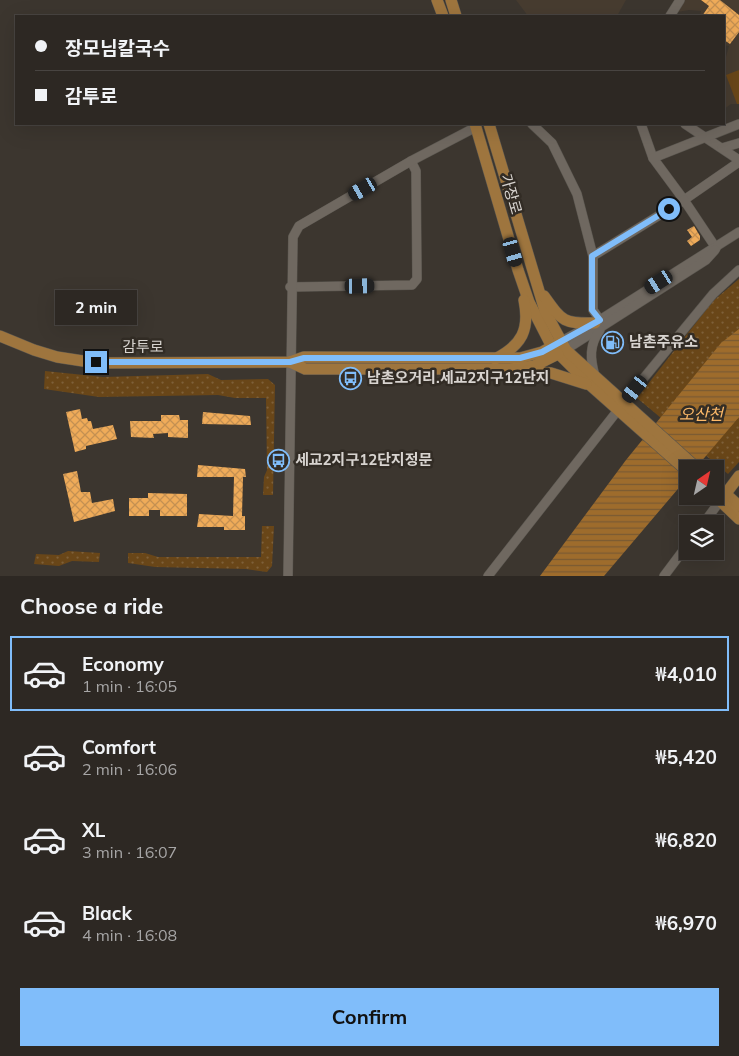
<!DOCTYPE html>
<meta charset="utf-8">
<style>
body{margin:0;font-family:Mulish,"Noto Sans KR",sans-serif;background:#35302b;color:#f1f3f6;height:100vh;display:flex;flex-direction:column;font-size:19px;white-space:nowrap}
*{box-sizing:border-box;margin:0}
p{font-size:16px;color:#a7a6a6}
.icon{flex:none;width:28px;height:28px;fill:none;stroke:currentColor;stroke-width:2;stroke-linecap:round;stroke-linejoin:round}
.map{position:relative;height:576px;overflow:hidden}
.drawer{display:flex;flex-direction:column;background:#2d2823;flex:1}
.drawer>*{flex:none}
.hud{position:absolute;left:15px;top:15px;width:710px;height:110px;border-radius:0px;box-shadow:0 5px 20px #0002,0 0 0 1px #484441;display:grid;align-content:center;height:110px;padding:0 20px;background:#2d2823}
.needle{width:32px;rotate:34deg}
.controls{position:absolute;left:679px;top:460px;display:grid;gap:10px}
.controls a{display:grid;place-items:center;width:45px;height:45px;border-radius:0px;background:#2d2823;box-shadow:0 5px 20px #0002,0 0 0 1px #484441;font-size:25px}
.end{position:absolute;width:22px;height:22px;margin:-11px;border:6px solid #80bdfa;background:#111;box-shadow:0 0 0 2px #111}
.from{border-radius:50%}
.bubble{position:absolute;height:35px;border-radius:0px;background:#2d2823;box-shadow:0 5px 20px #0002,0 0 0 1px #484441;font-size:16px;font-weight:700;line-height:35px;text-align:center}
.car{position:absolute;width:15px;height:30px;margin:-15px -8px;border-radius:6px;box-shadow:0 0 4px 1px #0007;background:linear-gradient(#222 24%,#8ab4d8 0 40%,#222 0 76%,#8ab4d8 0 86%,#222 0)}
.hud b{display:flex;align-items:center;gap:18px;height:48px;font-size:19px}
.hud b+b{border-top:1px solid #484441}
.hud i{width:12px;height:12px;background:#f1f3f6}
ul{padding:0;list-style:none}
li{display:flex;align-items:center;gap:15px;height:75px;margin:0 10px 8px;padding:0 10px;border:2px solid transparent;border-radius:0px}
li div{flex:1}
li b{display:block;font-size:19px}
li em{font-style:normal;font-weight:700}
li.active{border-color:#80bdfa}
li>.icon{width:45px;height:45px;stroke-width:1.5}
h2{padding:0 20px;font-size:22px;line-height:60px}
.cta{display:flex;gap:10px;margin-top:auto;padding:10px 20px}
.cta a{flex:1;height:58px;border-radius:0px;background:#80bdfa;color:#111;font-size:20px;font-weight:700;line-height:58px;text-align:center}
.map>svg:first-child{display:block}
</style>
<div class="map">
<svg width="739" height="576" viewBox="0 0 739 576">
<defs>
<pattern id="grass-dots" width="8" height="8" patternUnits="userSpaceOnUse" patternTransform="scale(1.25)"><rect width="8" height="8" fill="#694618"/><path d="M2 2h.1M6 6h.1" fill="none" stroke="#7e6039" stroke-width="1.8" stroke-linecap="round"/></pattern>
<pattern id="water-rules" width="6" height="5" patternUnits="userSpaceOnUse" patternTransform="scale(1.25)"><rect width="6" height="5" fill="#9e6c2c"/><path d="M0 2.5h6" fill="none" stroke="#795a33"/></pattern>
<pattern id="building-cross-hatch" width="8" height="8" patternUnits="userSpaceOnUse" patternTransform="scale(1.25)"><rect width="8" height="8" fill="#efab59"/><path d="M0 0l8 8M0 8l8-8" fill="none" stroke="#c49052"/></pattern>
</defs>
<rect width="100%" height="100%" fill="#3c362f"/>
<!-- built -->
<g fill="#473c30">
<polygon points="516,0 626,0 617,16 528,16"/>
<polygon points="684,0 739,0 739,104 731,104 724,109 724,64 729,46 724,45 724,16 700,16 701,11 689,10 677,12"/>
</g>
<!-- grass -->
<g fill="url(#grass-dots)">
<polygon points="739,279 739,462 728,474 637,398 713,301"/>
<polygon points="45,371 103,377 208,374 221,380 268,379 275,385 273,495 263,495 264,477 267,470 266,398 235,398 218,395 99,397 44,389"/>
<polygon points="262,526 274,526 272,566 267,572 246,569 155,567 128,563 128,553 145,553 158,557 261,557"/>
<polygon points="68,551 100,553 99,562 72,561 59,566 34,564 36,554 59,555"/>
</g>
<!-- pitch -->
<polygon fill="#694618" points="739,70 739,104 737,104 726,75"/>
<!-- water -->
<polygon fill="url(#water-rules)" points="739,329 739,417 604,576 540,576 626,460 721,343"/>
<!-- building -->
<g fill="url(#building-cross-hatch)">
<polygon points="701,0 720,0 739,15 739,32 730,44 724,40 724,16 702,16 709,6"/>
<polygon points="694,226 700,236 700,240 691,246 687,241 692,237 687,230"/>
<polygon points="80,409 82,419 87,418 88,421 91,421 93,429 113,425 117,439 86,446 86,449 75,452 66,412"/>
<polygon points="203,412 250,416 251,425 202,424"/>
<polygon points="161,415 179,415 180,420 188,420 188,438 168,437 168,433 153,434 154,438 131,437 130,421 161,421"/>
<polygon points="198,465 245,469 246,477 243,477 242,516 245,516 245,530 224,530 224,527 197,527 199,514 233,516 234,477 197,477"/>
<polygon points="77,471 81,492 90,492 92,503 113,499 115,511 74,522 63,474"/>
<polygon points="148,493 187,494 187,516 160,516 160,510 149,510 149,516 129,516 129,498 148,498"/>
</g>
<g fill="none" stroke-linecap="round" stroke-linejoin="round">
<defs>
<g id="minor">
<polyline points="670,16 680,0"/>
<polyline points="532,124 552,143 577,194 593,256 593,310 600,320"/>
<polyline points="641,124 653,158 684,200 739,162"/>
<polyline points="685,124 739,160"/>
<polyline points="722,148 739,143"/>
<polyline points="653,158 739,124"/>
<polyline points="593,256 684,200 716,248"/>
<polyline points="290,287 412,285 417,279 416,171 411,161"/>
<polyline points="560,342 595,323 739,232"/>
<polyline points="562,352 706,260 715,250"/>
<path d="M595 376C590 359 589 345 600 330"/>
<polyline points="624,402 713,294 739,270"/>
<polyline points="703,524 720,501"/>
<polyline points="288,576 293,237 299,226 411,161 476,127"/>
<polyline points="488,576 618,410"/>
<polyline points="664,576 688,544"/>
</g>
<g id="major">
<polyline points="437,0 443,16"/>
<polyline points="451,0 456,16"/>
<polyline points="475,124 518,270 529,302 552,347 591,386 688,472"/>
<polyline points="489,124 545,311 566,350 698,469"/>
<path d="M544 296C562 321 563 324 595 323"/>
<polyline points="0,336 34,350 57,357 96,363 290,362 304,357 520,358 542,352 560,342"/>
<path d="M495 359C522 345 530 330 524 300"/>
<polyline points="290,362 305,369 510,369 534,366 558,354"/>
<polyline points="527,371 551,373 586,384"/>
<polyline points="715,484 739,506"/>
<polyline points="715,496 739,519"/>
<polyline points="721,500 739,476"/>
</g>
</defs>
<!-- minor casing -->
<use href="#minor" stroke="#59554e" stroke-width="10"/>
<!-- major casing -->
<use href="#major" stroke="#59554e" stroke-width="12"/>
<!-- minor -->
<use href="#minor" stroke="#6f6860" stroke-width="9"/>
<!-- major -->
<use href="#major" stroke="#9e753e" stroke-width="11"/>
</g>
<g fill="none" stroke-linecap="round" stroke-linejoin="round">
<!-- route -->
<polyline stroke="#80bdfa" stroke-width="6" points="96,362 290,362 304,358 520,358 542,352 600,320 592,310 592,256 669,209"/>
</g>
<!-- icons -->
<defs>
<symbol id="fuel-ring" viewBox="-11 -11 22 22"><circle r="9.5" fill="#322c25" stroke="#80bdfa" stroke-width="1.5"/><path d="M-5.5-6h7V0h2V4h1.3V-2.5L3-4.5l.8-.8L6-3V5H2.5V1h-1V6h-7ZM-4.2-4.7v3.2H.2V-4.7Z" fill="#80bdfa"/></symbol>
<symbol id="bus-ring" viewBox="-11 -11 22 22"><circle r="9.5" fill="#322c25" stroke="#80bdfa" stroke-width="1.5"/><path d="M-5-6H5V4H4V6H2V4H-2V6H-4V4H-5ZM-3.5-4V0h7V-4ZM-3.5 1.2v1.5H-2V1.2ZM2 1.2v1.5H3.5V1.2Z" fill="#80bdfa"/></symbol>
</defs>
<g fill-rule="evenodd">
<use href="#fuel-ring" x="600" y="330" width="25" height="25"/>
<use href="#bus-ring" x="338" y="366" width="25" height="25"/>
<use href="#bus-ring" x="266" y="448" width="25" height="25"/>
</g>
<g text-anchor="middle" stroke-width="5" stroke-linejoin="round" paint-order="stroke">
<!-- street labels -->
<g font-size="15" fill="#d8d4d0" stroke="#322c25">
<text transform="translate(511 194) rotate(74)" y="5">가장로</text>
<text x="143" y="352">감투로</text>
</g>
<!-- poi labels -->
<g font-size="15" font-weight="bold" fill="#d8d4d0" stroke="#322c25" text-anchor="start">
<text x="629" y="347">남촌주유소</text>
<text x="367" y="383">남촌오거리.세교2지구12단지</text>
<text x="295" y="465">세교2지구12단지정문</text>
</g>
<!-- water labels -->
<g font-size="16" font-style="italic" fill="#feba69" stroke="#322c25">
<text x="701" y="420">오산천</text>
</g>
</g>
</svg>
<div class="controls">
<a><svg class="needle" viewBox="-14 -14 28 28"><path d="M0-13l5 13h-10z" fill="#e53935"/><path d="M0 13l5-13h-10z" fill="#a7a6a6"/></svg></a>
<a><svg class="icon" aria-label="layers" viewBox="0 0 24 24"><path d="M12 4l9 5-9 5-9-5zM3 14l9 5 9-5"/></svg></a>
</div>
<i class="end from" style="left:669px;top:209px"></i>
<i class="end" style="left:96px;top:362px"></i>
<div class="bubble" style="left:55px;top:290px;width:82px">2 min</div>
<i class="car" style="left:363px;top:189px;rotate:240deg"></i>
<i class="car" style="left:513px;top:252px;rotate:164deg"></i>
<i class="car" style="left:659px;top:282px;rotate:238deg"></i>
<i class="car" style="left:360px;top:286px;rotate:89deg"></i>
<i class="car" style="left:635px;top:389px;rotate:219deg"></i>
<div class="hud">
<b><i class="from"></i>장모님칼국수</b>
<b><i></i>감투로</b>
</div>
</div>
<section class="drawer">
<h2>Choose a ride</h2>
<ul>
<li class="active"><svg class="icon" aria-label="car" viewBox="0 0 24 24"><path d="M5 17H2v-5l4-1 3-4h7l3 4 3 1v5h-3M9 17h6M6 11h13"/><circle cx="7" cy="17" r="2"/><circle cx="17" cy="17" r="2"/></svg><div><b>Economy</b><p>1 min · 16:05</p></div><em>₩4,010</em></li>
<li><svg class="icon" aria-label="car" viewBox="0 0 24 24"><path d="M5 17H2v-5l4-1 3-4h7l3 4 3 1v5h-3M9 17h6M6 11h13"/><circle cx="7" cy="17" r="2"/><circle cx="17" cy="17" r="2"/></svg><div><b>Comfort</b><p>2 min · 16:06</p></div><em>₩5,420</em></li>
<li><svg class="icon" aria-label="car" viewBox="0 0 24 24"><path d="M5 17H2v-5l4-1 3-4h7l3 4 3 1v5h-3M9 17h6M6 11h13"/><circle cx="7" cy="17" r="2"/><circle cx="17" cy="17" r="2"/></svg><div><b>XL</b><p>3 min · 16:07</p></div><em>₩6,820</em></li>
<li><svg class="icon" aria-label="car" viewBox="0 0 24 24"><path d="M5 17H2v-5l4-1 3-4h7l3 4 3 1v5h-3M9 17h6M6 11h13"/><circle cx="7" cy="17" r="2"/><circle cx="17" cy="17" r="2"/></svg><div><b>Black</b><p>4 min · 16:08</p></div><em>₩6,970</em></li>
</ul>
<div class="cta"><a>Confirm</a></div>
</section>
